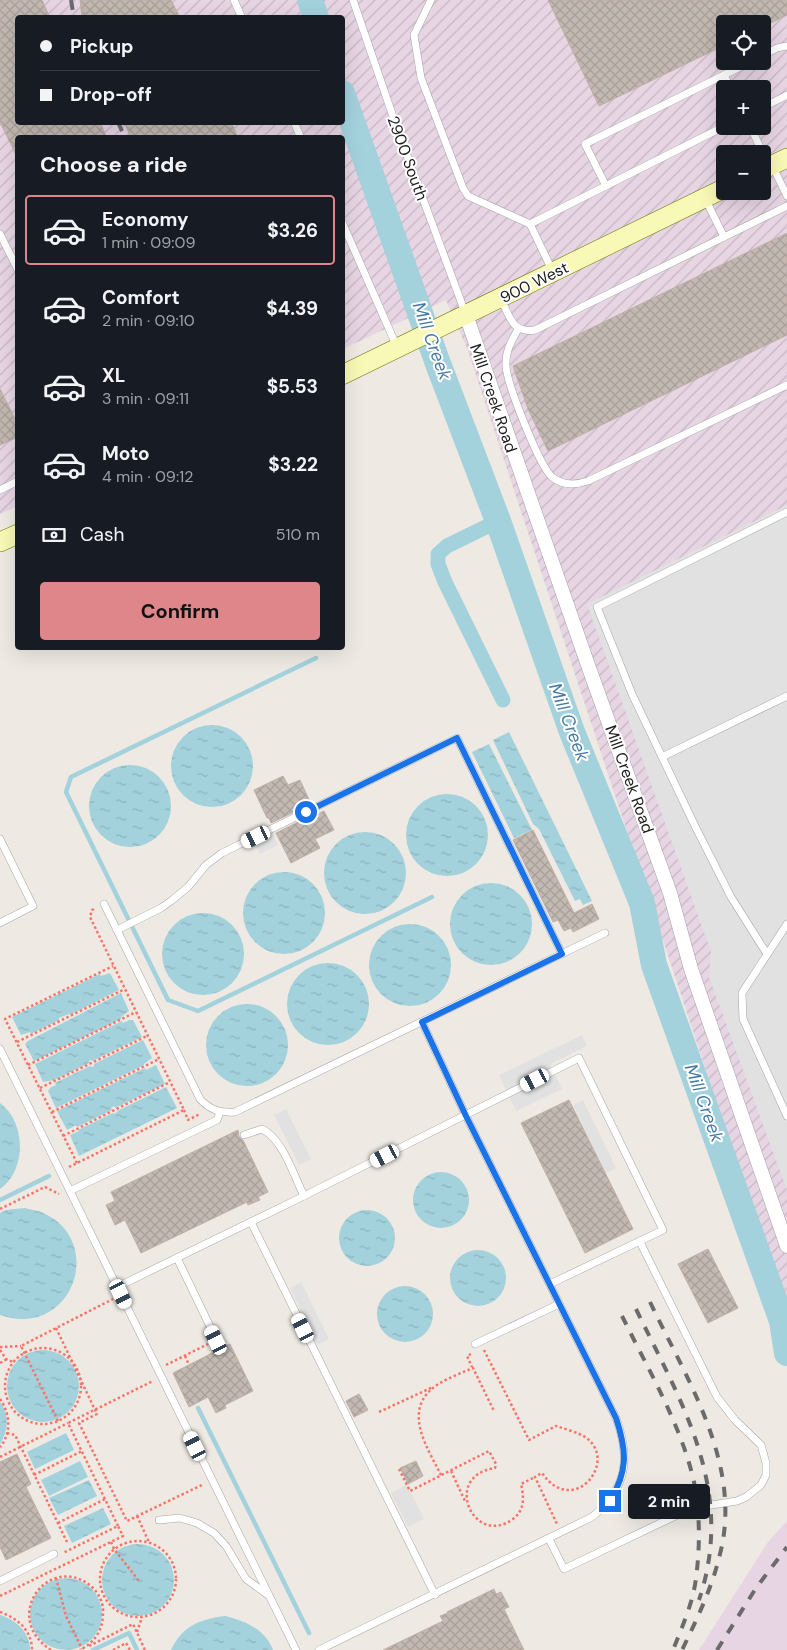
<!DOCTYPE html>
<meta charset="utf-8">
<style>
body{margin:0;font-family:"DM Sans",sans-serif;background:#20242c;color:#f1f3f6;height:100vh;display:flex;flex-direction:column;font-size:19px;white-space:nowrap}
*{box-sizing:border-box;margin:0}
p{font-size:16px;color:#9ea1a6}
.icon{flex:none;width:28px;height:28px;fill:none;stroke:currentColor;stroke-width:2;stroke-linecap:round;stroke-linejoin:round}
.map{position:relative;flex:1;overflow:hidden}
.panel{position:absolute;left:15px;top:135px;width:330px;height:515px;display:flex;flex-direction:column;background:#171b24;border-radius:5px;box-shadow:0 5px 20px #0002}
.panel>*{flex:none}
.hud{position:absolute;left:15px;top:15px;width:330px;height:110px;border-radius:5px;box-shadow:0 5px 20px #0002;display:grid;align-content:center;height:110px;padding:0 25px;background:#171b24}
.buttons{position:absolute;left:716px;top:15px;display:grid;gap:10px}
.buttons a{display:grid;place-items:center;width:55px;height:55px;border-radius:5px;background:#171b24;box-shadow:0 5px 20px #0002;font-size:25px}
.end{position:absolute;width:22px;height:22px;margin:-11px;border:6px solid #1a73e8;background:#fff;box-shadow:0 0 0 2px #fff}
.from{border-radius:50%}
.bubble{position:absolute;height:35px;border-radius:5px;background:#171b24;box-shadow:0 5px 20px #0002;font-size:16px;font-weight:700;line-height:35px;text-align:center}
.car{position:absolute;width:15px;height:30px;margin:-15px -8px;border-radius:6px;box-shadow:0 0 4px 1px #0007;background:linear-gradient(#fff 24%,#345 0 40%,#fff 0 76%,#345 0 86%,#fff 0)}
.hud b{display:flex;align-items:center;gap:18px;height:48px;font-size:19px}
.hud b+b{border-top:1px solid #363941}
.hud i{width:12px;height:12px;background:#f1f3f6}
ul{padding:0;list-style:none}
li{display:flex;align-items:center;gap:15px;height:70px;margin:0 10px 8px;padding:0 15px;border:2px solid transparent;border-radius:5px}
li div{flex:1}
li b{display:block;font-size:19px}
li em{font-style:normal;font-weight:700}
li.selected{border-color:#df868a}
li>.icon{width:45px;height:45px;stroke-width:1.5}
h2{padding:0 25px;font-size:22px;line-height:60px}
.pay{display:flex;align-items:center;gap:12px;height:55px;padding:0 25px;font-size:19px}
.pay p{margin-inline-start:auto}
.primary-button{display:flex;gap:10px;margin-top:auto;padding:10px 25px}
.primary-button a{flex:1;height:58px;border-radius:5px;background:#df868a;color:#111;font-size:20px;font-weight:700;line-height:58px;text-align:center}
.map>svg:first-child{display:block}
</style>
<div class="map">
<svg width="787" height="1650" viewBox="0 0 787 1650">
<defs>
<pattern id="industrial-furrows" width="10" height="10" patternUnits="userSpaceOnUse" patternTransform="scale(1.25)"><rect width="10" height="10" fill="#e7d5e4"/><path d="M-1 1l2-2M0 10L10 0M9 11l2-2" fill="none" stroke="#c6b6c3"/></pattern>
<pattern id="water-ripples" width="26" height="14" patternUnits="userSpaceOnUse" patternTransform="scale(1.25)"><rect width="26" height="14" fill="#a3d1dc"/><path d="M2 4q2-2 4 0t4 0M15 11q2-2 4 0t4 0" fill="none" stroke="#8cb3bc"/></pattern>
<pattern id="building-cross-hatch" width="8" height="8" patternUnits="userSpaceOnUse" patternTransform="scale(1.25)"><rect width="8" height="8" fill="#c3b9b2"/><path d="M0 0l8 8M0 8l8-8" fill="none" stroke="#a79f99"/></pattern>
</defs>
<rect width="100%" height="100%" fill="#eeeae3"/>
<!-- industrial -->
<path fill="url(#industrial-furrows)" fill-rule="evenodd" d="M0 0H787V1306L773 1273 468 351 446 300 343 349 342 138H18V506L0 514ZM18 18H342V122H18ZM725 24H762V61H725ZM725 89H762V126H725ZM725 154H762V191H725Z"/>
<!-- railway -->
<polygon fill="#e7d5e4" points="787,1521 787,1650 699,1650 768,1542"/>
<!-- parking -->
<g fill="#e1e1e1">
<polygon points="787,505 787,1190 709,977 711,952 587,604"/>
<polygon points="272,833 278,845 260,854 254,842"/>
<polygon points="582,1035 587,1046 550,1064 562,1089 516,1111 499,1075"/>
<polygon points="583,1100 616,1168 606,1173 573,1105"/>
<polygon points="286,1109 311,1159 299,1165 274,1115"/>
<polygon points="301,1282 329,1339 317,1345 290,1288"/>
<polygon points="407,1485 424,1519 408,1527 391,1493"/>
</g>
<!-- water -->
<g fill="url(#water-ripples)">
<circle cx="212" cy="766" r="41"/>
<polygon points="509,732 592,901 583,905 580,899 575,901 539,829 533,824 493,740"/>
<polygon points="489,744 532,830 514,838 472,752"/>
<circle cx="130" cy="806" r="41"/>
<circle cx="447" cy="835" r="41"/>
<circle cx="365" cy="873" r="41"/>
<circle cx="284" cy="913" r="41"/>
<circle cx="491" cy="924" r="41"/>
<circle cx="203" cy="954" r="41"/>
<circle cx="410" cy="965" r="41"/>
<circle cx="328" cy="1004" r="41"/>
<polygon points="110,973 119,990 70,1015 69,1014 59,1018 59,1020 31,1034 30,1032 21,1035 12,1017 100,974 101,976"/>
<polygon points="121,993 129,1011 121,1017 121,1019 34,1061 25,1044 28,1041"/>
<circle cx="247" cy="1045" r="41"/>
<polygon points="129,1020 133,1020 142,1037 92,1061 91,1060 89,1061 89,1063 54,1080 43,1082 35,1064 122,1021 123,1023"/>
<polygon points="143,1040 152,1058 144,1064 144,1065 56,1108 48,1091 51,1087 56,1085 55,1083 90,1066 92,1067 94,1066 94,1064"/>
<polygon points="156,1065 165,1084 115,1108 114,1106 111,1108 112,1110 77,1127 76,1125 67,1130 57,1111 145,1068 146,1070"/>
<polygon points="166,1087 177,1108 79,1156 70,1135 79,1131 78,1130 113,1113 114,1114 117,1112 117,1111"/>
<path d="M0 1103C26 1122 27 1170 0 1189Z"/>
<circle cx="441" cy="1200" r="28"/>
<path d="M25 1208C31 1210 38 1210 43 1213 107 1241 72 1340 0 1315V1213L6 1210Z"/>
<circle cx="367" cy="1238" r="28"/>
<circle cx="478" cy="1278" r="28"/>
<circle cx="405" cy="1314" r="28"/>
<circle cx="43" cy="1386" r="36"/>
<path d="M0 1402C10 1415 8 1431 0 1444Z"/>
<polygon points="66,1433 74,1450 35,1469 27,1452"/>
<polygon points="80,1461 88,1477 49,1496 41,1480"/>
<polygon points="89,1480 97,1496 58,1515 49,1498"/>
<polygon points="103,1508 111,1524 72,1543 64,1526"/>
<circle cx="138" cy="1580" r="36"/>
<circle cx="66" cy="1614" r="36"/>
<path d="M0 1615C16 1620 30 1632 30 1650H0Z"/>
<path d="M225 1616C245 1621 265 1629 273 1650H171C182 1626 200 1619 225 1616Z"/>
</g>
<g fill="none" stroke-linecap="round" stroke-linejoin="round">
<!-- stream -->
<g stroke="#a3d1dc" stroke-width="4.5">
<polyline points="316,658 71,777 66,792 168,1000 198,1011 432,897"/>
<polyline points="0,1200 49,1176"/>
<polyline points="198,1408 309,1633"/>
<polyline points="93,1650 129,1633 137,1650"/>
</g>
<!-- canal -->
<polyline stroke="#a3d1dc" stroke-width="15" points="498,521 447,546 438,554 438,564 445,582 503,700"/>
<!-- river -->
<g stroke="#a3d1dc" stroke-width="26">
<polyline points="310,0 316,18"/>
<polyline points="342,93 437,361 498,521 572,732 642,903 654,965 782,1321 787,1353"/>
</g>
</g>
<!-- building -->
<g fill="url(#building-cross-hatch)" stroke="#c0b0a5">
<polygon points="0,0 42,0 50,18 18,18 18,122 100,122 107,138 18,138 18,159 0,122"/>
<polygon points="80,0 171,0 180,18 82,18"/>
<polygon points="548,0 787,0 787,15 769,24 725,24 725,45 599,106"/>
<polygon points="124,122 231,122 238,138 131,138"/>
<polygon points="787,233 787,335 548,451 528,409 513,366"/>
<polygon points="0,389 18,425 18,437 0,445"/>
<polygon points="283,776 288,785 300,780 311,804 271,823 269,818 267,818 254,790"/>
<polygon points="324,811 334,830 315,839 320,848 291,863 276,833 316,813 316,815"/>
<polygon points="533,830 574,913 592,904 599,919 573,932 571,928 564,931 558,920 553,922 513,840"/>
<polygon points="569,1100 633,1229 585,1253 521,1123"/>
<polygon points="238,1130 239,1137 243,1140 268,1192 258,1197 260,1200 248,1205 247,1202 141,1253 125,1220 115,1225 106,1205 115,1201 111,1192"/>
<polygon points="708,1249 738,1308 708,1323 678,1264"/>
<polygon points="230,1344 253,1391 225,1405 226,1408 216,1413 208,1397 189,1407 173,1373"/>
<polygon points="359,1394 368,1410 354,1417 346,1401"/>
<polygon points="17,1454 31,1484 26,1487 51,1538 6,1560 0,1547 0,1462"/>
<polygon points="416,1461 423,1476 408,1484 400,1468"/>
<polygon points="494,1589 496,1594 501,1592 509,1607 504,1609 524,1650 383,1650 443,1621 440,1616 448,1613 447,1612"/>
</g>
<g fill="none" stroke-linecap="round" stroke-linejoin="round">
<defs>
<g id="lane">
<polyline points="234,0 242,18"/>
<polyline points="353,0 399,134 466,315"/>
<polyline points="431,0 414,35 421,78 463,188 468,196 530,224"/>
<polyline points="762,56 777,48 787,46"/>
<polyline points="724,75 752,61"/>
<polyline points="762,108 787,95"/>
<polyline points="294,122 301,138"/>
<polyline points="750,126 769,166"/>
<polyline points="772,165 787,196"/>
<polyline points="606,186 585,144 724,75 731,89"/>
<polyline points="705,198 724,237"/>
<polyline points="342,222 397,347"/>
<polyline points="0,234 18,270"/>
<polyline points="552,270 530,224 725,126"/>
<path d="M501 299C509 315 512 334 535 330L787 206"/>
<path d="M518 329C512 341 505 351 506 365 506 382 539 465 552 477 563 486 576 485 588 481L787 385"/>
<polyline points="0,490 18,481"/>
<polyline points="662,757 787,696"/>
<polyline points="0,839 33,906 0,923"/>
<polyline points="104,904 117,930 161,908 171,901 188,887 206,865 222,853 457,738 562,954"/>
<polyline points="787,924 742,993 743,1019 787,1116"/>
<path d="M117 930 200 1099C210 1110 220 1113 235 1112L605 933"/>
<polyline points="767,954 731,897 695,826 632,694 597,607 787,512"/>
<polyline points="0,1049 296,1650"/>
<path d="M244 1135 262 1129C283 1139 294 1176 304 1196"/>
<polyline points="70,1191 217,1120 220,1112"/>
<polyline points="251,1222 435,1595"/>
<polyline points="177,1258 219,1345"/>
<polyline points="117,1287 304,1196 579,1058 663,1230 550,1284"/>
<polyline points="475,1344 559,1304"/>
<polyline points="159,1520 180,1518 197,1523 214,1533 226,1546 246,1579 268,1595"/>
<polyline points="549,1539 564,1569 692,1508 737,1501 746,1497 761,1485 766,1475 766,1463 761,1445 735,1420 717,1397 640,1242"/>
<polyline points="0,1581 54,1554"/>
<path d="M319 1650 592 1517C627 1488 631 1459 616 1418L466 1116 422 1022"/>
</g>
<polyline id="street" points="466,315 589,668 670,893 691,969 787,1246"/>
<g id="secondary">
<polyline points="762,170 787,158"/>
<polyline points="342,375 725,188"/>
<polyline points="0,542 18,534"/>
</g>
</defs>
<!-- lane casing -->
<use href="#lane" stroke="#a4a4a4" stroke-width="8"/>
<!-- street casing -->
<use href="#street" stroke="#a4a4a4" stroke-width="15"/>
<!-- secondary casing -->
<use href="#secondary" stroke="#6a7305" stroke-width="20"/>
<!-- path -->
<g stroke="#f97369" stroke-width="2.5" stroke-dasharray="2.5 2.5" stroke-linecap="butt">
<polyline points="17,1042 125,989"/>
<polyline points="28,1065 136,1012"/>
<polyline points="40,1088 147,1036"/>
<polyline points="184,1110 188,1120 200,1114"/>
<polyline points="52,1112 159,1059"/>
<polyline points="63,1136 170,1082"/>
<polyline points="77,1163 5,1019 113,966"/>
<polyline points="69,1167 184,1110 90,917 92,910 96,908"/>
<polyline points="0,1209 45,1187 59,1194"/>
<polyline points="56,1328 97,1414 79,1423 127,1521 204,1484"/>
<polyline points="0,1347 21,1346"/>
<circle cx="43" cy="1386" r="38"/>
<polyline points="0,1350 6,1359 13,1362"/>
<path d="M484 1350 529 1440 556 1426C565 1429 577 1432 585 1437 620 1460 574 1519 542 1473L535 1477 557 1524"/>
<polyline points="471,1354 467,1356 472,1367"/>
<polyline points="185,1356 189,1365"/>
<polyline points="0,1363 7,1359"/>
<polyline points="166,1365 208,1344"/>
<path d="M0 1399C10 1413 12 1433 0 1447"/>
<polyline points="379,1412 433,1387"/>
<polyline points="58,1421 21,1346 113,1299"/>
<polyline points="7,1433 15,1435 67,1542"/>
<polyline points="0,1457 68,1423"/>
<path d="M399 1469 410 1491 489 1451 496 1464 495 1468C441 1476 474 1548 513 1519 525 1510 524 1497 521 1484L535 1477"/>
<polyline points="451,1471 465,1501"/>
<polyline points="34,1475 82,1451"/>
<path d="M441 1475C427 1447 401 1409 437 1385 448 1378 461 1373 473 1368L494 1411"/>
<polyline points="137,1516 149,1542"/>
<polyline points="58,1523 105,1499"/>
<polyline points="118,1526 68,1423 153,1381"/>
<circle cx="138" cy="1579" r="38"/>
<polyline points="111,1542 114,1549 139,1581"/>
<polyline points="56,1578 66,1616 82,1649"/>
<polyline points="0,1596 123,1536 118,1526 63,1553"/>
<path d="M0 1612C17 1618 32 1630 32 1650"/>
<polyline points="137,1632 142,1617"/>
<polyline points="89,1646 133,1624 145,1650"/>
<path d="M51 1650C0 1617 49 1552 91 1586 98 1592 104 1603 103 1613 103 1630 95 1642 80 1650"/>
<polyline points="113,1650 126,1643 130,1650"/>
</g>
<!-- lane -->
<use href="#lane" stroke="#fff" stroke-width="7"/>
<!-- street -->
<use href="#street" stroke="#fff" stroke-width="14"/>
<!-- secondary -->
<use href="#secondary" stroke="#f8f9b6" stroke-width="19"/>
<!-- rail -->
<g stroke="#6b6b6b" stroke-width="4" stroke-dasharray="10 10" stroke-linecap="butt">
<polyline points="71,0 74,18"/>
<polyline points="118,122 125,138"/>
<path d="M650 1302C687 1380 743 1465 720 1554 712 1588 697 1619 682 1650"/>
<path d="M636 1309C682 1404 736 1490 699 1600"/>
<path d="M622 1316C648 1369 684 1430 695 1487 700 1516 700 1548 696 1578 693 1603 682 1627 673 1650"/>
<polyline points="717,1650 756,1588 787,1547"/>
</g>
</g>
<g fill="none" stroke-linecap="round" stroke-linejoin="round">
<!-- route -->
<path stroke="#1a73e8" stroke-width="6" d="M306 812 457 738 562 954 422 1022 466 1116 616 1418C627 1451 628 1471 610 1501"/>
</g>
<g text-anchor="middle" stroke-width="4" stroke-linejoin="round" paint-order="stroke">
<!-- street labels -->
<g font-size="16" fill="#1d1d1d" stroke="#fff">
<text transform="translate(408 158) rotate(70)" y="6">2900 South</text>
<text transform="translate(534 282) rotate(-26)" y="6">900 West</text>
<text transform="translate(494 398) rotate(71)" y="6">Mill Creek Road</text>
<text transform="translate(630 779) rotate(70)" y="6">Mill Creek Road</text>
</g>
<!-- water labels -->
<g font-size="18" font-style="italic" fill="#4779a4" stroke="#fff">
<text transform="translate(432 341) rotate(70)" y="6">Mill Creek</text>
<text transform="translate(569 722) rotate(69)" y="6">Mill Creek</text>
<text transform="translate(704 1103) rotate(70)" y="6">Mill Creek</text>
</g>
</g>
</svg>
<div class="buttons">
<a><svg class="icon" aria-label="locate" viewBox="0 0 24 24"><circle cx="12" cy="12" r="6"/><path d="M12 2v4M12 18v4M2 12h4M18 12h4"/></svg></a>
<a>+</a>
<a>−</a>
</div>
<i class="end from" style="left:306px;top:812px"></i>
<i class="end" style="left:610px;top:1501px"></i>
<div class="bubble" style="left:628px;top:1484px;width:82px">2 min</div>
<i class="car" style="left:256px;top:837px;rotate:244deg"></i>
<i class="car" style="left:535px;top:1080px;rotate:243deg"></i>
<i class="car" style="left:385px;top:1156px;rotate:243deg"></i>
<i class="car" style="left:121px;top:1294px;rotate:154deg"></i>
<i class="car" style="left:303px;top:1328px;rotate:334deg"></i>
<i class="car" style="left:216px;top:1340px;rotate:334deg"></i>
<i class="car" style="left:195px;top:1446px;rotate:334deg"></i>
<div class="hud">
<b><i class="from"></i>Pickup</b>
<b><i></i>Drop-off</b>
</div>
<section class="panel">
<h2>Choose a ride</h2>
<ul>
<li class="selected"><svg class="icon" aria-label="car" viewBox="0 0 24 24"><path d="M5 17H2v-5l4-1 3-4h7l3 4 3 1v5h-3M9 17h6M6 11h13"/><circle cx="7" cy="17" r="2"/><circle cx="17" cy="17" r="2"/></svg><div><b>Economy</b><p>1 min · 09:09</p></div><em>$3.26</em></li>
<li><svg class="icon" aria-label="car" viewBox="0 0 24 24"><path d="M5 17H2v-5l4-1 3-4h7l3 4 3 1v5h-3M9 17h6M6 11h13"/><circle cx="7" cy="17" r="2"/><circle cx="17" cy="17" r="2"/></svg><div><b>Comfort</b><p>2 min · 09:10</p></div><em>$4.39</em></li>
<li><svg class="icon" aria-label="car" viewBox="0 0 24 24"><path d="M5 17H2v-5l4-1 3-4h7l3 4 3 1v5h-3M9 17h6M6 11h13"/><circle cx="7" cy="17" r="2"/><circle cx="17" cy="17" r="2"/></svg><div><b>XL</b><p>3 min · 09:11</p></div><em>$5.53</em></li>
<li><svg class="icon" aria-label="car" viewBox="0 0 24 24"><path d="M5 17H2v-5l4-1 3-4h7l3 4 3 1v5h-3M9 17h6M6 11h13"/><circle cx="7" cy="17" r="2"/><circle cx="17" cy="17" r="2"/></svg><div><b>Moto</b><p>4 min · 09:12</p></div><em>$3.22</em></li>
</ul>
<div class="pay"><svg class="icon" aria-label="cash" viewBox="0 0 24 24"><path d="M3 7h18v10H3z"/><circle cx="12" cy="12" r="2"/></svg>Cash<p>510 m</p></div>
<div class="primary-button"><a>Confirm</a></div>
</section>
</div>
